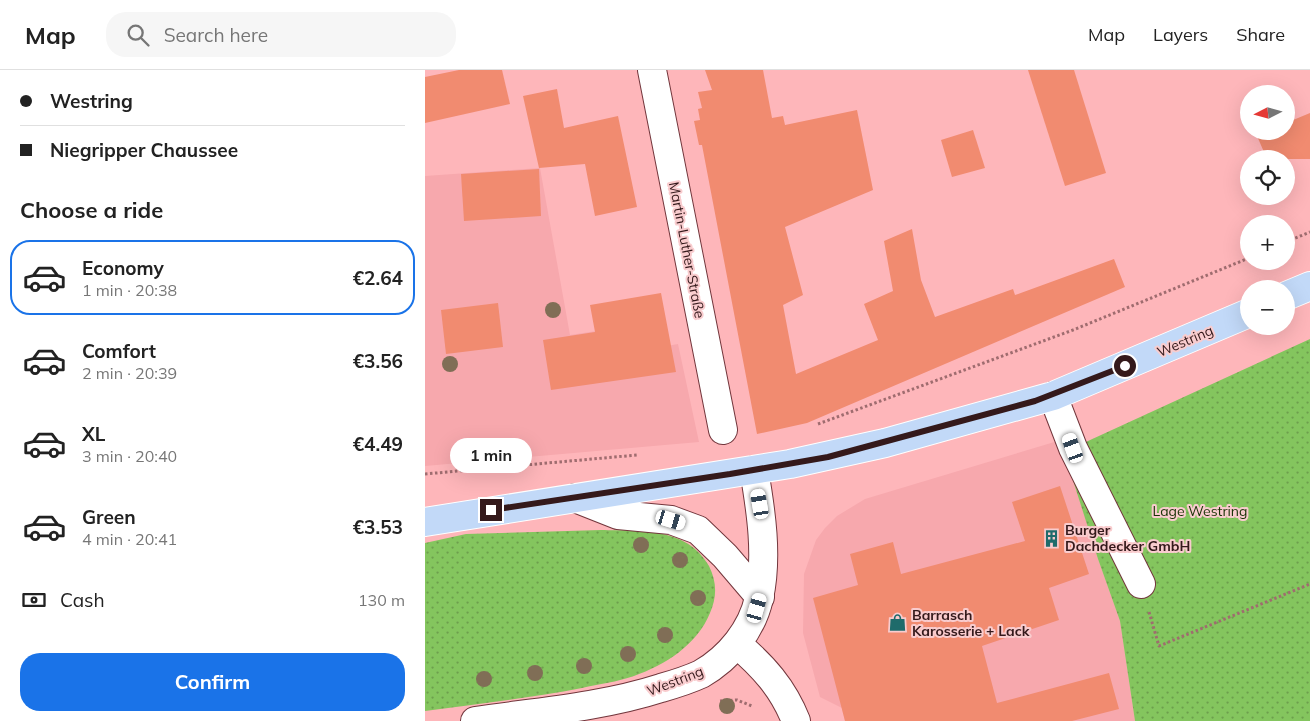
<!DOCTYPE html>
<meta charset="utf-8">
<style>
body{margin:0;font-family:Mulish,sans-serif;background:#f6f6f6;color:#222;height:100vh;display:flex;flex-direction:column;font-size:19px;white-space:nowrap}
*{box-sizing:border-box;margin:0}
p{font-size:16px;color:#767676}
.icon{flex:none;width:28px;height:28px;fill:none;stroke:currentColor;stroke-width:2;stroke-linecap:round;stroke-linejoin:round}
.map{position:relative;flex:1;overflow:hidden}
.sheet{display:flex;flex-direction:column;background:#fff;width:425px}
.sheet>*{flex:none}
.guide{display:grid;align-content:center;height:110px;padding:0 20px;background:#fff}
.needle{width:32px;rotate:264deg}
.buttons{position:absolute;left:815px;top:15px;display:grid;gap:10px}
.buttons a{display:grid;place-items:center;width:55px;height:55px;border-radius:50%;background:#fff;box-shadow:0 5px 20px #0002;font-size:25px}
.end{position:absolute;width:22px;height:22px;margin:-11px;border:6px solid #34191b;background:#fff;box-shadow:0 0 0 2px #fff}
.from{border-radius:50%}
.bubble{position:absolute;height:35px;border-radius:18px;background:#fff;box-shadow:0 5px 20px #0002;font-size:16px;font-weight:700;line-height:35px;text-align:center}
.car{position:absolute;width:15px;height:30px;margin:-15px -8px;border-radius:6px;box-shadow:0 0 4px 1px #0007;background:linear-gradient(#fff 24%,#345 0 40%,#fff 0 76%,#345 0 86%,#fff 0)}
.guide b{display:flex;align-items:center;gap:18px;height:48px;font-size:19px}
.guide b+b{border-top:1px solid #e0e0e0}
.guide i{width:12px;height:12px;background:#222}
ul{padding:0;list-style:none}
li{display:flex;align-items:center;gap:15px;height:75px;margin:0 10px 8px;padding:0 10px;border:2px solid transparent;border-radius:20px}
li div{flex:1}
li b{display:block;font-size:19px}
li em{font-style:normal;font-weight:700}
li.current{border-color:#1a73e8}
li>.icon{width:45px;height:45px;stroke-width:1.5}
h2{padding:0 20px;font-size:22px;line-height:60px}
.pay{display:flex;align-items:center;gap:12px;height:55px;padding:0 20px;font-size:19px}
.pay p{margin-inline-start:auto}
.button{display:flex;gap:10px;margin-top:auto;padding:10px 20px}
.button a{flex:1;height:58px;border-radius:20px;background:#1a73e8;color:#fff;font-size:20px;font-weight:700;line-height:58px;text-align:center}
header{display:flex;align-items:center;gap:30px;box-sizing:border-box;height:70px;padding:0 25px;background:#fff;border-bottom:1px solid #e0e0e0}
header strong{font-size:24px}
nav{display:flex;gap:28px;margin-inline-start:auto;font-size:18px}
.search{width:350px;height:45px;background:#f6f6f6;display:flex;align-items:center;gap:12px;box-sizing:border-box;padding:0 18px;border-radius:20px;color:#767676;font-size:19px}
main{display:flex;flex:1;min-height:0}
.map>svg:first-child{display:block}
</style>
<header>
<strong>Map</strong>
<div class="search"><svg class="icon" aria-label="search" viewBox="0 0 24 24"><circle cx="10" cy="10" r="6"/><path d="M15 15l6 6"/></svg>Search here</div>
<nav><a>Map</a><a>Layers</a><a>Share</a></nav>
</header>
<main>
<section class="sheet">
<div class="guide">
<b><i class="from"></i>Westring</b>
<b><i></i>Niegripper Chaussee</b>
</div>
<h2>Choose a ride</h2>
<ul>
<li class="current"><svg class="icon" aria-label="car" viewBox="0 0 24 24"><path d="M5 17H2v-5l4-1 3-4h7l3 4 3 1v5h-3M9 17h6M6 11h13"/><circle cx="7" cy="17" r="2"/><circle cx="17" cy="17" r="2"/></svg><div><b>Economy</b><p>1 min · 20:38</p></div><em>€2.64</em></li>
<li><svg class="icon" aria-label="car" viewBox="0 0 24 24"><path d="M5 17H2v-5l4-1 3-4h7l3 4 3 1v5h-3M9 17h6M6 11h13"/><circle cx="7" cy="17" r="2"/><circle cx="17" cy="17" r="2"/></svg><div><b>Comfort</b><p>2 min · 20:39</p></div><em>€3.56</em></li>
<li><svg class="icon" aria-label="car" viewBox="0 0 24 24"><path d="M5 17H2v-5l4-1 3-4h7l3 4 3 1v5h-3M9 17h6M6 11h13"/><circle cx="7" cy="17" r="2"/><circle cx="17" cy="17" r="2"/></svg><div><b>XL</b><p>3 min · 20:40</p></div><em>€4.49</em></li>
<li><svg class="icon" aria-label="car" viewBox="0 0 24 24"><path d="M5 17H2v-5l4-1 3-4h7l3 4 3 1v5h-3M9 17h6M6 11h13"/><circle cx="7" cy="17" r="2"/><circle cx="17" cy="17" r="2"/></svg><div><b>Green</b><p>4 min · 20:41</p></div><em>€3.53</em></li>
</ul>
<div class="pay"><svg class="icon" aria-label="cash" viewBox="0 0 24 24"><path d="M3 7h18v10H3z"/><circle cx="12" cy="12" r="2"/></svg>Cash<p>130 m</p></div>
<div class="button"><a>Confirm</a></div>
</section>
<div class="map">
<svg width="885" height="651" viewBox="0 0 885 651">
<defs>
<pattern id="grass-dots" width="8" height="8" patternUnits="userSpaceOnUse" patternTransform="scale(1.25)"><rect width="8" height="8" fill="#84c55e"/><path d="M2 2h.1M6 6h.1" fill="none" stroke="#6d9f4d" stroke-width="1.8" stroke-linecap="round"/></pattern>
</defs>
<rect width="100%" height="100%" fill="#feb6ba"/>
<!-- built -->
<g fill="#f7a8ad">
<polygon points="115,98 145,265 204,256 208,282 253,274 274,372 0,396 0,106"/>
<polygon points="636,370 673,489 695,551 710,651 420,651 417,638 395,627 378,563 379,504 391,470 400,458 412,446 440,429"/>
</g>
<!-- grass -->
<g fill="url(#grass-dots)">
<polygon points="885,269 885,651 710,651 695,551 673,489 639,382"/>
<path d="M176 460C215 461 262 457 284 496 292 512 292 527 285 543 272 575 240 595 209 606 192 612 174 614 157 618 105 628 52 634 0 641V473L41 464Z"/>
</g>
<!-- building -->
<g fill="#f18b70">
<polygon points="34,0 77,0 85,34 0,53 0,7"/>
<polygon points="280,0 338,0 347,48 358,46 360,55 432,40 448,120 360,157 378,225 358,235 371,304 453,270 439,234 468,221 459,171 487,159 496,210 510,247 588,219 590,225 689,189 700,217 382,353 332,364 277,75 274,75 269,51 275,50 273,39 277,38 273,22 287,20"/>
<polygon points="603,0 649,0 681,103 640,116"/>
<polygon points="132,19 139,58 193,46 212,137 170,146 160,94 114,98 98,26"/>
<polygon points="885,43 885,89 842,89 832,66 843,61 861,61 861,53"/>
<polygon points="548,60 560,98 527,107 516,70"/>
<polygon points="114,99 116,146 39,151 36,104"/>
<polygon points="236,223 251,302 126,320 118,270 170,262 165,235"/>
<polygon points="73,233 78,277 21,284 16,240"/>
<polygon points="635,416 664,504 624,518 634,550 557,576 572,633 684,603 694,639 647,651 420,651 388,528 433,515 425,484 468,472 476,504 600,471 587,432"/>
</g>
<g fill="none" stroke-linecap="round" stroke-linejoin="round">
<defs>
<g id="minor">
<polyline points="227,0 298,360"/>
<polyline points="628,326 648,378 716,514"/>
<polyline points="150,428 193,445 246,450 273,460 300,486 335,527"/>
<path d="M312 574C338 596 358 618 371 651"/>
<path d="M50 651C112 642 177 637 236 618 250 614 263 610 276 604 304 588 327 560 334 528 343 487 336 441 329 400"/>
</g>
<g id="major">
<polyline points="861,226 885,216"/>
<polyline points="0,452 365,394 460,373 628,326 824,243"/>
</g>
</defs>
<!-- minor casing -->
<use href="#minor" stroke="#72363c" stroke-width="30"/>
<!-- major casing -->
<use href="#major" stroke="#fff" stroke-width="30"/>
<!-- path -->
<g stroke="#9f6c6f" stroke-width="3" stroke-dasharray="2.5 2.5" stroke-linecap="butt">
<polyline points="861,172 885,162"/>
<polyline points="393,354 648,260 824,188"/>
<polyline points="0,404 212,385"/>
<polyline points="724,542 734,576 885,514"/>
<polyline points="295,631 312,630 327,636"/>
</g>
<!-- minor -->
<use href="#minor" stroke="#fff" stroke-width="28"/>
<!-- major -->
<use href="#major" stroke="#c2d9f8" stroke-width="28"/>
</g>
<!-- trees -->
<g fill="#806e56">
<circle cx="128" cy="240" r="8"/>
<circle cx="25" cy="294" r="8"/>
<circle cx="216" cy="475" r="8"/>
<circle cx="255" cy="490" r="8"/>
<circle cx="273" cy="528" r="8"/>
<circle cx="240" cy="565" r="8"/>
<circle cx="203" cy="584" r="8"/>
<circle cx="159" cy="596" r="8"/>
<circle cx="110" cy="603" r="8"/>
<circle cx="59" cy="609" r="8"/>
<circle cx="302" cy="636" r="8"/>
</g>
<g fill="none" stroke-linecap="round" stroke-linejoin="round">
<!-- route -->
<polyline stroke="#34191b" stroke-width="6" points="66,440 305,404 403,387 610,331 700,296"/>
</g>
<!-- icons -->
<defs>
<symbol id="building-bare" viewBox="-9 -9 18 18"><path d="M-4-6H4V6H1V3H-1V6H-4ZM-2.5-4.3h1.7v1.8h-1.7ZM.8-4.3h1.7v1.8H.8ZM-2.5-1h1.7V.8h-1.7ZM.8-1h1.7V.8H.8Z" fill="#1f6b6b" stroke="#f9ccce" stroke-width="2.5" paint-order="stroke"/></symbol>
<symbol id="shop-bare" viewBox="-9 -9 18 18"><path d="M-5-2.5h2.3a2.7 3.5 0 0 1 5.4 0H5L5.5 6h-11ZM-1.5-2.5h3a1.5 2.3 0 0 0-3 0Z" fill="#1f6b6b" stroke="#f9ccce" stroke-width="2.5" paint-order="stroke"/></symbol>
</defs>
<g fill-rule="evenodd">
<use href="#building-bare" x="614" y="456" width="25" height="25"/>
<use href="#shop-bare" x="460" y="540" width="25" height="25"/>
</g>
<g text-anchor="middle" stroke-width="4" stroke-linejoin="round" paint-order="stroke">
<!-- street labels -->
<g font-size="14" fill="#34191b" stroke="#f9ccce">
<text transform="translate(262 180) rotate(79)" y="5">Martin-Luther-Straße</text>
<text transform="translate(760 271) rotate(-23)" y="5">Westring</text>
<text transform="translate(250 611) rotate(-21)" y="5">Westring</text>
</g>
<!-- park labels -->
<g font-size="14" fill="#183305" stroke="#f9ccce">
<text x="775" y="446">Lage Westring</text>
</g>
<!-- poi labels -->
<g font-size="14" font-weight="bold" fill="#34191b" stroke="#f9ccce" text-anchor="start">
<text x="640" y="465">Burger<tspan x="640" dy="16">Dachdecker GmbH</tspan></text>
<text x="487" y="550">Barrasch<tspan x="487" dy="16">Karosserie + Lack</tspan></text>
</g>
</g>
</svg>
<div class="buttons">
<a><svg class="needle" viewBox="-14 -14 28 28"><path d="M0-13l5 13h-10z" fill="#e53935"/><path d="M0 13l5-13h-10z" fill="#767676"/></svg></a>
<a><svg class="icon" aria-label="locate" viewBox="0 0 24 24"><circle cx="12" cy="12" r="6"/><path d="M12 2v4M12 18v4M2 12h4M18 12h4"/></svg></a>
<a>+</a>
<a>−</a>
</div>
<i class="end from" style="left:700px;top:296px"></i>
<i class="end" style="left:66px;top:440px"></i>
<div class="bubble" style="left:25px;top:368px;width:82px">1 min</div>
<i class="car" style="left:648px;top:378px;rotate:340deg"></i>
<i class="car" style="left:335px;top:434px;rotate:350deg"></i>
<i class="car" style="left:246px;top:450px;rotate:107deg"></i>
<i class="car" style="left:332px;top:538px;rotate:16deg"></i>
</div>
</main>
